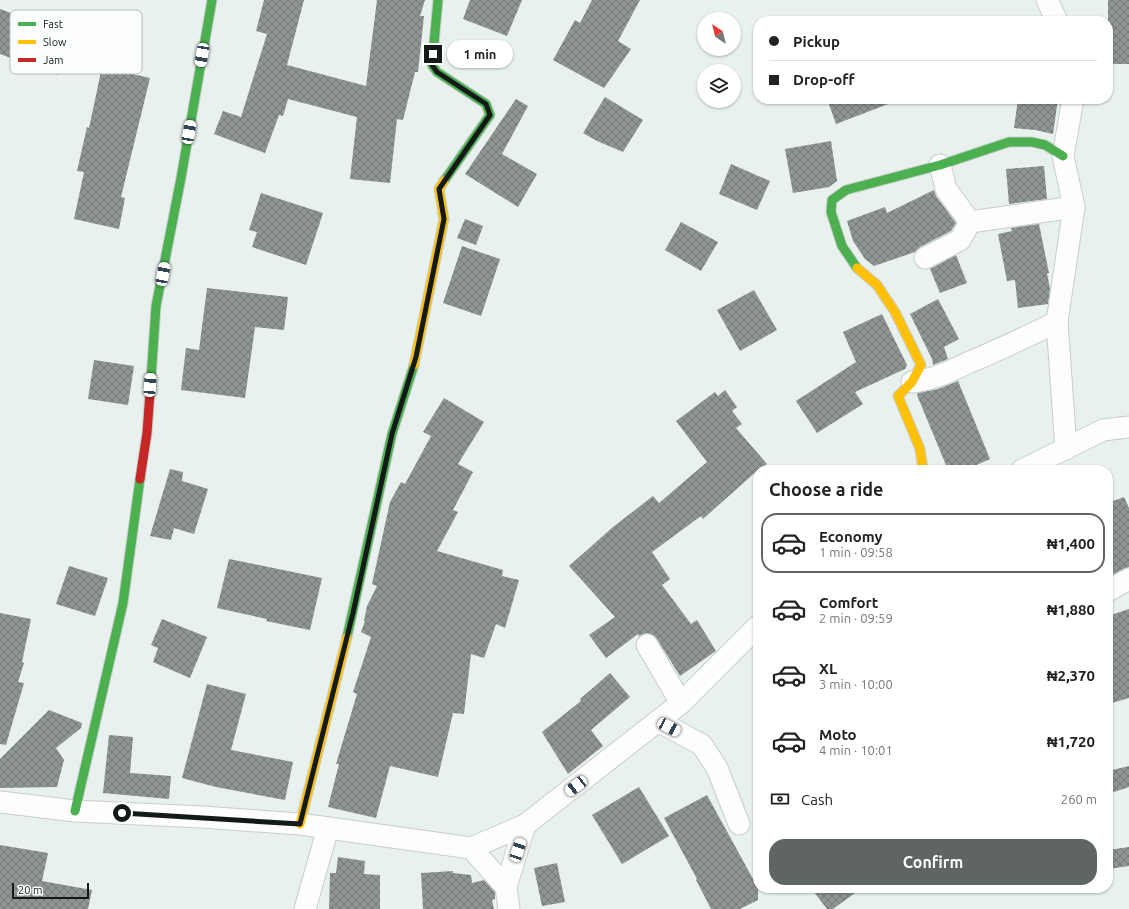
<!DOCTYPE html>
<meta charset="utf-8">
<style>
body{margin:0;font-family:Ubuntu,sans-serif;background:#f2f2f2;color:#222;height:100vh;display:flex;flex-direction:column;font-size:15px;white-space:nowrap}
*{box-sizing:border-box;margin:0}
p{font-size:13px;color:#767676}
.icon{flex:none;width:22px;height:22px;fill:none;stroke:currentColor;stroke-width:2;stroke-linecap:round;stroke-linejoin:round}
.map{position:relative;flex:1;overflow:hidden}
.details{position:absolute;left:753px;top:465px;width:360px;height:428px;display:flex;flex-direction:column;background:#fff;border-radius:16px;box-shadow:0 1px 3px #0004}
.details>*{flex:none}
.hud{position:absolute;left:753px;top:16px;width:360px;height:88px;border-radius:16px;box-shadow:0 1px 3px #0004;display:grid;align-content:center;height:88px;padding:0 16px;background:#fff}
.needle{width:26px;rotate:325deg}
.controls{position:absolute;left:697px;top:12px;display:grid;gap:8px}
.controls a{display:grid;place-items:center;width:44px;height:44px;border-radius:50%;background:#fff;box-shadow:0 1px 3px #0004;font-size:20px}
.scale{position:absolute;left:12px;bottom:10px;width:77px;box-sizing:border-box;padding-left:4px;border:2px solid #141a17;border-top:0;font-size:11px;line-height:14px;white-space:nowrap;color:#141a17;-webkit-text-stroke:3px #fbfefd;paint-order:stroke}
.end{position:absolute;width:18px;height:18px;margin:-9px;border:5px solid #141a17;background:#fff;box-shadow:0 0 0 2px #fff}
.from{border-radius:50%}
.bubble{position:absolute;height:28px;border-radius:14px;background:#fff;box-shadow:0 1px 3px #0004;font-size:13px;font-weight:600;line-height:28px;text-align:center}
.car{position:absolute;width:12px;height:24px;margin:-12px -6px;border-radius:5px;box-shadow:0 0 3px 1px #0007;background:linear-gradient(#fff 24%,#345 0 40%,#fff 0 76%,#345 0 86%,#fff 0)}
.hud b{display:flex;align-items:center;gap:14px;height:38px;font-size:15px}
.hud b+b{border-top:1px solid #e0e0e0}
.hud i{width:10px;height:10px;background:#222}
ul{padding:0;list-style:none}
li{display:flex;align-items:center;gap:12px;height:60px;margin:0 8px 6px;padding:0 8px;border:2px solid transparent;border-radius:16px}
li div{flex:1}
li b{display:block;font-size:15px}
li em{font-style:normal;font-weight:600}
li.selected{border-color:#5e6562}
li>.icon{width:36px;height:36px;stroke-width:1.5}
h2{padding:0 16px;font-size:18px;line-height:48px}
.pay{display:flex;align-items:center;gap:10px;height:44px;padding:0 16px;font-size:15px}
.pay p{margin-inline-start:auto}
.primary-button{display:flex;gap:8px;margin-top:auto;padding:8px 16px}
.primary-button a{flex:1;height:46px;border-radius:16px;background:#5e6562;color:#fff;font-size:16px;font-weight:600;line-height:46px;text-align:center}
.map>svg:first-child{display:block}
</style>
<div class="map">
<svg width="1129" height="909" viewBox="0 0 1129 909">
<defs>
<pattern id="building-cross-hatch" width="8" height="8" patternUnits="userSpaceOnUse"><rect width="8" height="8" fill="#8e9592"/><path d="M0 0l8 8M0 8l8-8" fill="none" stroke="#737976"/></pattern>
</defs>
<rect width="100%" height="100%" fill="#e8f1ed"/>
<!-- building -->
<g fill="url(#building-cross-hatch)">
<polygon points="264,0 304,0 287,65 366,86 377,0 425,0 420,16 424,16 418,72 415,72 403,120 397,119 390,183 350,179 357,117 288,99 283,116 279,115 265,153 214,134 223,111 241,117 267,34 256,31"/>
<polygon points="470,0 522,0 507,36 463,19"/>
<polygon points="592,0 640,0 618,41 631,49 604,88 553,60 575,20 580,23"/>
<rect x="1108" y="0" width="21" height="64"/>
<polygon points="0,9 72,35 57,75 0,54"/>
<polygon points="102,67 150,78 121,197 125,198 119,229 74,219 84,172 77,171 87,127 89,128"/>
<polygon points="605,97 643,120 623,152 597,141 583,133"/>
<polygon points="516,99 528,106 502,154 537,174 518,207 465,174"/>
<polygon points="827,99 895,99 896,101 836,124"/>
<polygon points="1018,99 1058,99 1053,134 1035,130 1014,128"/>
<polygon points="831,141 837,181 829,187 793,193 785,149"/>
<polygon points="731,164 770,181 757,210 719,194"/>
<polygon points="1044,166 1047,199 1009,204 1006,169"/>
<polygon points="934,190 936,196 956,223 951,231 920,247 915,252 874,266 865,259 853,241 847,221 885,207 887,213"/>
<polygon points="261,193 323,213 306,265 252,247 257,232 249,230"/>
<polygon points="465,219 483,226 476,245 457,238"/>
<polygon points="681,222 718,242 701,271 665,250"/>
<polygon points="1039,224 1049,273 1047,273 1050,289 1048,304 1018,308 1015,280 1007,281 998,234 1012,231 1011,228"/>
<polygon points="462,246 500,259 481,316 443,303"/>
<polygon points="956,255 967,283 940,293 930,269"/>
<polygon points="207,288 288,297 284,330 255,327 245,398 181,390 186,348 199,350"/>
<polygon points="754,290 777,330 740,351 717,310"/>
<polygon points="938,299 959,339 944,347 948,359 933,365 932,359 910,314"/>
<polygon points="882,314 907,365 905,369 855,392 863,404 817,433 796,401 856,362 843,332"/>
<polygon points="94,360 134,366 128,405 88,399"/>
<polygon points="958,381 990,459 965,470 948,470 917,395 918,393 938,389"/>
<polygon points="725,390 737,407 732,411 742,424 736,428 767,464 758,470 703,519 701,516 652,552 670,579 662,585 691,624 697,620 716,651 680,676 657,639 653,635 647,633 639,636 638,634 606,658 589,635 615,617 569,566 613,527 653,496 659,503 707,462 676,421 715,392 718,396"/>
<polygon points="444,398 484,422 458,464 473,472 453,510 458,512 437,551 503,570 502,576 519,580 505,628 496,624 484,658 471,654 464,714 453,713 438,777 390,766 376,818 328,807 339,764 336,764 357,694 353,692 371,637 361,632 365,621 364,621 367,606 377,586 372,584 390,502 401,482 405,484 431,436 423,432"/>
<polygon points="170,469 183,472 182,481 208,489 194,534 174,528 171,540 150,536"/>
<polygon points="1124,497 1129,508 1129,567 1123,569 1108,577 1108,503"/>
<polygon points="229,559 322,578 310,630 266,621 267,619 217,608"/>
<polygon points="69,566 108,578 95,616 56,604"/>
<polygon points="1129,609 1129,698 1108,704 1108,616"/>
<polygon points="0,613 31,619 22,662 24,663 18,682 24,683 6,745 0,744"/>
<polygon points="162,619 207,637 190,678 153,662 158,648 151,645"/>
<polygon points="610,673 630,697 591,730 603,746 568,774 542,732 581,701 580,699"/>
<polygon points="207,684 246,694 231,750 293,762 285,800 216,787 182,778"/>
<polygon points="49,710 82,723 81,728 56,748 64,760 57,787 0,788 0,759"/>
<polygon points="109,735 133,737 130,773 171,776 169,799 103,793"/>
<polygon points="1129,766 1129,787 1108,794 1108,771"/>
<polygon points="639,787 669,836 622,864 592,815"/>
<polygon points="707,795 758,888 758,900 740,909 711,909 696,880 697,879 664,818"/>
<polygon points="0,845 48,853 42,881 92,890 88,909 0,909"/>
<polygon points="1129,847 1129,866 1108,869 1108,850"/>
<polygon points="338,857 365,861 364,874 380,875 380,909 329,909 330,873 336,873"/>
<polygon points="557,863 565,902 542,906 534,868"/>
<polygon points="453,871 453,873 471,875 472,883 484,880 495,892 495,899 492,900 494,909 423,909 421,873"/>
<polygon points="811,888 862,888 833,909 827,909"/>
</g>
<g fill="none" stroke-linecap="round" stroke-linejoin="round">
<defs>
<g id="street">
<polyline points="1047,0 1057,21"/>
<polyline points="940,165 946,189 970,222"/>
<polyline points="925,258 960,240 970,222 1074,207"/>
<path d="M912 382C933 380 951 371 970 362 999 350 1028 336 1057 322"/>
<polyline points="1066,449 1057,322 1074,207 1063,156 1073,99"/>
<polyline points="1022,470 1103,430 1129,427"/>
<polyline points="1108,591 1129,579"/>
<polyline points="647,645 681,703"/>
<polyline points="658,721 702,745 717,768 739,824"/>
<polyline points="0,802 75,811 202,817 300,824 471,848 506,887 509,909"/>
<polyline points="471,848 525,825 681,703 758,626"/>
<polyline points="506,887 525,825"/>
<polyline points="305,909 328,828"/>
</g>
<g id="fast">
<polyline points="438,0 432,65 437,72 486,104 490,115 444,181"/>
<polyline points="857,268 842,246 831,212 832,200 846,190 940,165 1009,142 1032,142 1045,145 1063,156"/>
<polyline points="151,379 156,306 181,178 212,0"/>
<polyline points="347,637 392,434 414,365"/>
<polyline points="75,811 123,603 140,479"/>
</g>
<g id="slow">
<polyline points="857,268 877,285 895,312 921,365 912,382 898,396 920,449 923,470"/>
<polyline points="414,365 444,219 439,189 444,181"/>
<polyline points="300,824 347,637"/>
</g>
<polyline id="jam" points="140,479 147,433 151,379"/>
</defs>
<!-- street casing -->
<use href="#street" stroke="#c7cecb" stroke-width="23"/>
<!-- fast casing -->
<use href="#fast" stroke="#c7cecb" stroke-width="11"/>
<!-- slow casing -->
<use href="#slow" stroke="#c7cecb" stroke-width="11"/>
<!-- jam casing -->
<use href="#jam" stroke="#c7cecb" stroke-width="11"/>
<!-- street -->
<use href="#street" stroke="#fcfdfc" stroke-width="21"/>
<!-- fast -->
<use href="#fast" stroke="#4caf50" stroke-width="9"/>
<!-- slow -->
<use href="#slow" stroke="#ffc107" stroke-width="9"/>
<!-- jam -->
<use href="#jam" stroke="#c62828" stroke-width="9"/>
</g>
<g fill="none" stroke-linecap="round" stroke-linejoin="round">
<!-- route -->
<polyline stroke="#141a17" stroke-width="5" points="122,813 300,824 353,613 392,434 416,357 444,219 439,189 490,115 486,104 437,72 432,65 433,54"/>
</g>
<!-- legend -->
<rect x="10" y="10" width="132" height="64" rx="6" fill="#fbfefd" stroke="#b6bab8" stroke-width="1"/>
<rect x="18" y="22" width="18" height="4" fill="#4caf50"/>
<rect x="18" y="40" width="18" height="4" fill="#ffc107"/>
<rect x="18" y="58" width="18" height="4" fill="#c62828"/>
<g font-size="11" fill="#141a17">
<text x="43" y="28">Fast</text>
<text x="43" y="46">Slow</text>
<text x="43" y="64">Jam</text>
</g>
</svg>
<div class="controls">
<a><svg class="needle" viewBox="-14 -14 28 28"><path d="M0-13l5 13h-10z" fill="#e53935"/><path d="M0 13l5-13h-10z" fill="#767676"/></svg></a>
<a><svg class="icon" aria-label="layers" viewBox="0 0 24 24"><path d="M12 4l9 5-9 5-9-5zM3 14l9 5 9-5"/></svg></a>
</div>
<div class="scale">20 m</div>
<i class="end from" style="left:122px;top:813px"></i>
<i class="end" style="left:433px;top:54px"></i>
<div class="bubble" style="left:447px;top:40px;width:66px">1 min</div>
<i class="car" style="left:202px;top:55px;rotate:190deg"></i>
<i class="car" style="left:189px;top:132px;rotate:10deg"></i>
<i class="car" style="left:163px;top:274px;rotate:11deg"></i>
<i class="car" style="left:150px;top:385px;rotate:4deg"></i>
<i class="car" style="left:669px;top:727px;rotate:118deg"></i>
<i class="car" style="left:576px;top:786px;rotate:232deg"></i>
<i class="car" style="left:518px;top:850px;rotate:18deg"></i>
<div class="hud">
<b><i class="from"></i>Pickup</b>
<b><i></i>Drop-off</b>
</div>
<section class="details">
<h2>Choose a ride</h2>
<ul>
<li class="selected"><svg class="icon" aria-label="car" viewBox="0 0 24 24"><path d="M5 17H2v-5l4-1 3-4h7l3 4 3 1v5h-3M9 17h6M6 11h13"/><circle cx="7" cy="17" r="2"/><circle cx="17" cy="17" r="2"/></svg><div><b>Economy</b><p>1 min · 09:58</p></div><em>₦1,400</em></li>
<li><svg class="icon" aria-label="car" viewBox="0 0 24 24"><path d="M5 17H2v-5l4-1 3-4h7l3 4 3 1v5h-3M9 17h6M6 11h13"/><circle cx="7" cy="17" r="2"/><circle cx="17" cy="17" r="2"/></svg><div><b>Comfort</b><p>2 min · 09:59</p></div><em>₦1,880</em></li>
<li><svg class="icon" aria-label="car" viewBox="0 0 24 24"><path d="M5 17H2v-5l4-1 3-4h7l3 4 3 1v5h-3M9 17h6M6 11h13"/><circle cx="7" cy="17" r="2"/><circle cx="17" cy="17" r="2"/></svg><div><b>XL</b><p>3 min · 10:00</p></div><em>₦2,370</em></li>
<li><svg class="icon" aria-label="car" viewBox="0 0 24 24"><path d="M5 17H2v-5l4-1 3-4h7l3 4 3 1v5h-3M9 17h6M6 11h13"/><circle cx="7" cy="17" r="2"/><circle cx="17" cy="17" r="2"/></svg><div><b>Moto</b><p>4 min · 10:01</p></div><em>₦1,720</em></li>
</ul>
<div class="pay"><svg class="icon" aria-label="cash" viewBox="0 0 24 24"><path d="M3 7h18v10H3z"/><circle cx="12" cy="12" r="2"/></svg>Cash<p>260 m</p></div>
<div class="primary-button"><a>Confirm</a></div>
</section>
</div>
